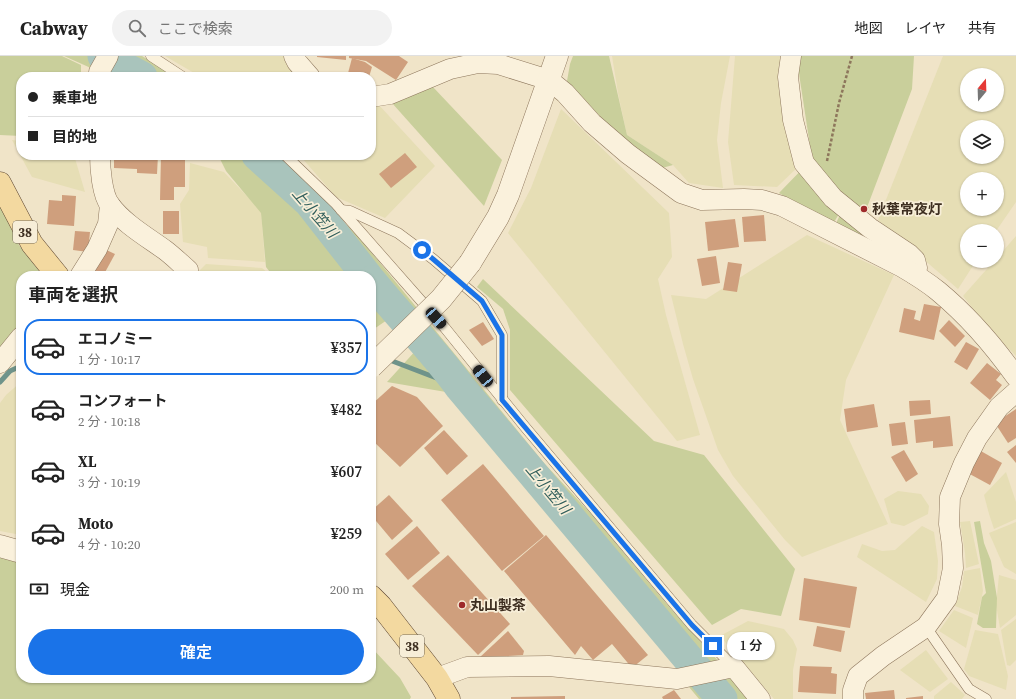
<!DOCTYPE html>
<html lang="ja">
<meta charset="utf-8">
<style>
body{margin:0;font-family:"Source Serif 4","Noto Sans JP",serif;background:#f2f2f2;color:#222;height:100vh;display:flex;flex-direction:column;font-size:15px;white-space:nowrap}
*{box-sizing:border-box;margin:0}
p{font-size:13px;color:#767676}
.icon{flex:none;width:22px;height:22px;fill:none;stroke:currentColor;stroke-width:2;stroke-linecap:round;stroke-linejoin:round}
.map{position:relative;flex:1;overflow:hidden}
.details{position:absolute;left:16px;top:215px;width:360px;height:412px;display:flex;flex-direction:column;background:#fff;border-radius:16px;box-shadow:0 1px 3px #0004}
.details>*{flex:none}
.banner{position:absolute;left:16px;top:16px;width:360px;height:88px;border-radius:16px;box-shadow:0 1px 3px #0004;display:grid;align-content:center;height:88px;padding:0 12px;background:#fff}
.needle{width:26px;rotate:19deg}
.fabs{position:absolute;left:960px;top:12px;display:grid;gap:8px}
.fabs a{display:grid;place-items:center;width:44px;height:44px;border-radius:50%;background:#fff;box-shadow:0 1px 3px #0004;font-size:20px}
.end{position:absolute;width:18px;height:18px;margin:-9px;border:5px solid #1a73e8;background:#fff;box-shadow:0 0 0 2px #fff}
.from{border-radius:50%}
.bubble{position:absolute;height:28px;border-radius:14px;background:#fff;box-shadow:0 1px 3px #0004;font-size:13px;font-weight:600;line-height:28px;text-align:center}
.car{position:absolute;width:12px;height:24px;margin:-12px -6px;border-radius:5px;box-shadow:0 0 3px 1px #0007;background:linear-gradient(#222 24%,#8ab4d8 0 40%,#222 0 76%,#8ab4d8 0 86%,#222 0)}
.banner b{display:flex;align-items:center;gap:14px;height:38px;font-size:15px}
.banner b+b{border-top:1px solid #e0e0e0}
.banner i{width:10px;height:10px;background:#222}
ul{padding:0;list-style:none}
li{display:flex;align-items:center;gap:12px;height:56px;margin:0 8px 6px;padding:0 4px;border:2px solid transparent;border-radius:16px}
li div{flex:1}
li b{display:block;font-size:15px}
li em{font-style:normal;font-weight:600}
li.active{border-color:#1a73e8}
li>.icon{width:36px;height:36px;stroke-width:1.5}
h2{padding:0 12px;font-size:18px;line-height:48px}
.pay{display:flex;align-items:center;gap:10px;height:44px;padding:0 12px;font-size:15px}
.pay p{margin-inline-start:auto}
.button{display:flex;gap:8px;margin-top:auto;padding:8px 12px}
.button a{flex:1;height:46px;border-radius:24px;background:#1a73e8;color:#fff;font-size:16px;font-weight:600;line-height:46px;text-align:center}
header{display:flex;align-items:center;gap:24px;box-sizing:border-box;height:56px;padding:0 20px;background:#fff;border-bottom:1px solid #e0e0e0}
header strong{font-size:19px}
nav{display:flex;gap:22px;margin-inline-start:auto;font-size:14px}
.search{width:280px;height:36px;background:#f2f2f2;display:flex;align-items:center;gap:10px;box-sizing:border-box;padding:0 14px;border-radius:22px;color:#767676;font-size:15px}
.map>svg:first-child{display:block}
</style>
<header>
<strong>Cabway</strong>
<div class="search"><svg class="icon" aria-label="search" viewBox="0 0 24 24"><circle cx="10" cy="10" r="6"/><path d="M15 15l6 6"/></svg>ここで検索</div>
<nav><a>地図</a><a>レイヤ</a><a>共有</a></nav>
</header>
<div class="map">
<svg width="1016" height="643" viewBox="0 0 1016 643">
<rect width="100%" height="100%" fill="#f0e4c8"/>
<!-- farmland -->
<g fill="#e6deb5" fill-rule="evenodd">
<polygon points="165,0 283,0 299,21 201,21"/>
<polygon points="612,0 730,0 721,47 717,84 723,132 689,127 673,109 627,79 618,37"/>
<polygon points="735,0 793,0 799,110 777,131 734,129 728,86"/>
<path d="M943 0H1016V146L996 175H967V205H976L958 233 878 164ZM967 19H997V49H967ZM967 71H997V101H967ZM967 123H997V153H967Z"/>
<polygon points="378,48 435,110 385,162 336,141 302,102 303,99 371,99 371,49"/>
<polygon points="561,53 669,157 672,201 658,223 666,259 700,379 677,385 508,177 531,132"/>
<polygon points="12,84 21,85 21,99 74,99 85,136 32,121"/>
<polygon points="190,107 224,116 261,155 265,206 208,202 207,191 183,186 180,148 189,134"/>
<polygon points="807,179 894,219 846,324 840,364 888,468 802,501 785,484 733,420 718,394 693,323 683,288 671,239 706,243"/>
<polygon points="1016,180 1016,300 987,271 963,240 994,205 997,205 997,202"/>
<polygon points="206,208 262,212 272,220 202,220 199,215"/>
<polygon points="21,326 21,479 0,475 0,347 6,339"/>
<polygon points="1006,416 1016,446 1016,463 994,473 989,458 984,439"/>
<polygon points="898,435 921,438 929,450 928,458 904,470 891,467 884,443"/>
<polygon points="970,465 979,508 966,512 965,497 960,466"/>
<polygon points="1016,466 1016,518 1004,511 989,477"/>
<polygon points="922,470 934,476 938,505 937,523 926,546 857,501 862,488 882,495 895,494"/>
<polygon points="980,512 983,535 978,559 955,550 962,531 964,515"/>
<polygon points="999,519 1016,524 1016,559 1000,572 996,549"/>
<polygon points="954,554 973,562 966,592 939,575"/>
<polygon points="1016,563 1016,604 1010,610 1007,609 1001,574"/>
<polygon points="748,565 784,573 793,584 797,593 793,614 793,643 774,643 720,580"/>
<polygon points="975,574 998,578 1008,620 1006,634 969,620 964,613"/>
<polygon points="926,594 948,623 930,636 900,614"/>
<polygon points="951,626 965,639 962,643 934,643 934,640"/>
</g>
<!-- green -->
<g fill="#c9cf9b">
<polygon points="0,0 62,0 81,9 81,21 21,21 21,80 0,79"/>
<polygon points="64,0 142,0 177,21 111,21"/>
<polygon points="573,0 609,0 627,79 673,109 662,112 614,75 567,25 570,8"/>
<polygon points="798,0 914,0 912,33 863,162 846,146 833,168 779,137 812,103 798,11"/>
<polygon points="432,30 502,104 484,150 392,47"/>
<polygon points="218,99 275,99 358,180 544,407 593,460 671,553 753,643 699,643 689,631 670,600 495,392 446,336 387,326 418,292 390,262 371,275 371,220 273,220 266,211 261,157 226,115"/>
<polygon points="0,149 19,189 43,220 21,220 21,271 0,292"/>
<polygon points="841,157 907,202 835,169"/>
<polygon points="483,223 654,385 704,399 795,513 781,560 741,553 712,569 510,334 510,274 503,253 477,231"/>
<polygon points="980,465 984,487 991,505 997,542 996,572 983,572 977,568 982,541 986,537 974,466"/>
<polygon points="0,501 21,507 21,622 371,622 371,591 400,622 411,641 410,643 0,643"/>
</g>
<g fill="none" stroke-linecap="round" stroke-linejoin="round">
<!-- stream -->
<g stroke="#6f938a" stroke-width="5">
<polyline points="387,303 460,331"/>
<polyline points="0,326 10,315 21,310"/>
</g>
<!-- river -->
<g stroke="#a9c4bc" stroke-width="31">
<polyline points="103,0 142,21"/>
<polyline points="257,99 309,146 367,220"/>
<path d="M371 225C400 261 433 294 460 331L722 643"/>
</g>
</g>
<!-- building -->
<g fill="#cf9f7d">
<polygon points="317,0 346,0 346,4 317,1"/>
<polygon points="349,0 399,0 408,6 396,24 366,5 349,2"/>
<polygon points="352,2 365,6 372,11 369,21 347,21"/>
<polygon points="405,97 417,111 391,132 379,118"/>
<polygon points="114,99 158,99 157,118 137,117 137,113 114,112"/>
<polygon points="161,99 185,99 185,131 174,131 174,144 160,144"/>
<polygon points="62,139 76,140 74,170 47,168 49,144 62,145"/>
<polygon points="862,149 869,151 866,157 860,154"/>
<rect x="163" y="155" width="16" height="23"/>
<polygon points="764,159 766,185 744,186 742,161"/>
<polygon points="735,163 739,191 708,195 705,166"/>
<polygon points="75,175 90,176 88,196 73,194"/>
<polygon points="102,192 115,198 103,220 89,220"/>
<polygon points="716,200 720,227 702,230 697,203"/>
<polygon points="728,206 742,208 737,236 723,234"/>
<polygon points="924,248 941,251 934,284 899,276 904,252 916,255 914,263 920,265"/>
<polygon points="949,264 965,280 955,291 939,275"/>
<polygon points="483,266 494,283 482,290 469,274"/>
<polygon points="966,286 979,293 967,314 954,306"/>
<polygon points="987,307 1001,318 996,324 1002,329 990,344 970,327"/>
<polygon points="392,330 417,341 443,370 400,411 371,383 371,349"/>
<polygon points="930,344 931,358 910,360 909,345"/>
<polygon points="874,348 878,371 847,376 844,353"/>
<polygon points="1016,353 1016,382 1008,387 995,367"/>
<polygon points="950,360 953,390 933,392 933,385 916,387 914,364"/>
<polygon points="905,366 908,388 892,390 889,368"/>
<polygon points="444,374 468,400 447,419 424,392"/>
<polygon points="1016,389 1016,407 1007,396"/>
<polygon points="904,394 918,418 906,426 891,401"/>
<polygon points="979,394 1002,407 990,429 966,416"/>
<polygon points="483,408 544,480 502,515 441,444"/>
<polygon points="389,439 413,465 392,484 371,459 371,455"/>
<polygon points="417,470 440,497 408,524 385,498"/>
<polygon points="546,479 648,599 632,612 612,588 593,604 581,590 575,599 504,515"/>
<polygon points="448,499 510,568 478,599 412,530"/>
<polygon points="804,522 857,531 850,572 799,564"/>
<polygon points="817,570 845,575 841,596 813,590"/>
<polygon points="508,575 524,595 523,599 479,602"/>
<polygon points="800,610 832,611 831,617 837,618 836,638 798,636"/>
<polygon points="674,634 681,643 663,643 662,641"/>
<polygon points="894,634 895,643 866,643 865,637"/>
<polygon points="565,640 565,643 511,643 511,641"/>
<polygon points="923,640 923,643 906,643 906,642"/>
</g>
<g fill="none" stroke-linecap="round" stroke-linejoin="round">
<defs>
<g id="service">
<polyline points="151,0 183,21"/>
<polyline points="285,99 336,148 445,272 525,371 692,569 734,611"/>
<polyline points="341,154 350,155 398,177 433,203 482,245 502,279 502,344"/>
<polyline points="926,571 969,633 986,643"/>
</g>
<g id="minor">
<polyline points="294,0 297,6 310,21"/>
<polyline points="791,0 788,21 793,64 804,107 833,142 870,172 909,198 915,204 917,212 914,218"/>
<polyline points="99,21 99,16 108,0"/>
<path d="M371 41 390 38 450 13 478 7 498 8 549 24 565 37 592 67 628 98 681 137 702 144 744 143 762 144 782 150 902 211C914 218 927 226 938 235 967 259 994 290 1016 321"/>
<path d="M100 99C100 112 102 139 110 149 123 167 147 181 165 194 173 200 180 207 188 214L187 220"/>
<polyline points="80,220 97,193 108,168 110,149"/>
<polyline points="0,307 21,281"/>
<polyline points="437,622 467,611 549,610 677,623 734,611 760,643"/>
<polyline points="853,643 853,634 858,620 883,600 926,571 947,542 953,512 952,489 949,468 950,441 964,407 977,382 999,351 1016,336"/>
</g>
<g id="tertiary">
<polyline points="470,207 498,161 508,139 557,0"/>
<polyline points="0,490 21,496"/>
</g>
<g id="primary">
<polyline points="0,127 32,188 58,220"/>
<polyline points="371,540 381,550 437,622 449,643"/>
</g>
</defs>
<!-- service casing -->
<use href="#service" stroke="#8d765c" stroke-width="11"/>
<!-- minor casing -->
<use href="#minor" stroke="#8d765c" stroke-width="21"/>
<!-- tertiary casing -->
<use href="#tertiary" stroke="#8d765c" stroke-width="23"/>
<!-- primary casing -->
<use href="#primary" stroke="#5b4430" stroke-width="23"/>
<!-- path -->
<polyline stroke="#8d765c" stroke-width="2.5" stroke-dasharray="3 2" stroke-linecap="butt" points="827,105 839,47 852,0"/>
<!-- service -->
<use href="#service" stroke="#faf1dc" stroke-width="10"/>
<!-- minor -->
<use href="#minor" stroke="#faf1dc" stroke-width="20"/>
<!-- tertiary -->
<use href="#tertiary" stroke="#faf1dc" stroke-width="22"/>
<!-- primary -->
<use href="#primary" stroke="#f3d9a0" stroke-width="22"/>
<defs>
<polyline id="tertiary-bridge" points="371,311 441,243 470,207"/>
</defs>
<!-- tertiary-bridge casing -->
<use href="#tertiary-bridge" stroke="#8d765c" stroke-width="23" stroke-linecap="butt"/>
<!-- tertiary-bridge -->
<use href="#tertiary-bridge" stroke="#faf1dc" stroke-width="22"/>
</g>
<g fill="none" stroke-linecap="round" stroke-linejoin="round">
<!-- route -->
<polyline stroke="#1a73e8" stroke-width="5" points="422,194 433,203 482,245 502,279 502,344 692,569 713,590"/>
</g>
<!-- markers -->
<g fill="#9e2a2b" stroke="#f7eed8" stroke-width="1.5">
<circle cx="864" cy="153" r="4"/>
<circle cx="462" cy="549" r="4"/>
</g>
<g text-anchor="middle" stroke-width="3.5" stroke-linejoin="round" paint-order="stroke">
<!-- shield labels -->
<g fill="#f7eed8" stroke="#756857" stroke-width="1">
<rect x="13" y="165" width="24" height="22" rx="3"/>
<rect x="400" y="579" width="24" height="22" rx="3"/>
</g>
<g font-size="13" font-weight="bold" fill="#3d2e20">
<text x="25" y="181">38</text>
<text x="412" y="595">38</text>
</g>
<!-- poi labels -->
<g font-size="14" font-weight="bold" fill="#3d2e20" stroke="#f7eed8" text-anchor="start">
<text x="872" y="158">秋葉常夜灯</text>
<text x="470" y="554">丸山製茶</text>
</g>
<!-- water labels -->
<g font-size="15" font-style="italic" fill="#2f5d5a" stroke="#f7eed8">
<text transform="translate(315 157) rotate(49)" y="5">上小笠川</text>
<text transform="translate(548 433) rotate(50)" y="5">上小笠川</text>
</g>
</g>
</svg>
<div class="fabs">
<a><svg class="needle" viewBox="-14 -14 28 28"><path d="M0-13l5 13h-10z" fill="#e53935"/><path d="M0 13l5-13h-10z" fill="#767676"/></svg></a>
<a><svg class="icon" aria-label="layers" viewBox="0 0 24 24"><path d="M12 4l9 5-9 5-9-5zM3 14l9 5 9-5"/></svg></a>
<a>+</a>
<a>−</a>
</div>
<i class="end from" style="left:422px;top:194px"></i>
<i class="end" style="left:713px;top:590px"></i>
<div class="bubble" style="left:727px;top:576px;width:48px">1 分</div>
<i class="car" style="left:436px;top:262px;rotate:138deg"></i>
<i class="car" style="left:483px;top:320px;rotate:321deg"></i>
<div class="banner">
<b><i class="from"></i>乗車地</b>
<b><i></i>目的地</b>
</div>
<section class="details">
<h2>車両を選択</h2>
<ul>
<li class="active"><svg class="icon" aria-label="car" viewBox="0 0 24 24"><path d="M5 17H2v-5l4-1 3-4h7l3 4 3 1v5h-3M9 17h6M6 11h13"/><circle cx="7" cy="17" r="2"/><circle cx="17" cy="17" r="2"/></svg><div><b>エコノミー</b><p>1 分 · 10:17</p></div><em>¥357</em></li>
<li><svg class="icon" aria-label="car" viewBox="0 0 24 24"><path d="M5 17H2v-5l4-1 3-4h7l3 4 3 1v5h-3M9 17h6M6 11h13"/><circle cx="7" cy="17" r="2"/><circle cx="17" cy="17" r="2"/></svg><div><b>コンフォート</b><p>2 分 · 10:18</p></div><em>¥482</em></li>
<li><svg class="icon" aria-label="car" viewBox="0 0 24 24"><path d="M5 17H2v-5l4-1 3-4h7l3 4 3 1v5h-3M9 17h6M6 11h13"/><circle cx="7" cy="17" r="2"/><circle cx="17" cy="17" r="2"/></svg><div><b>XL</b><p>3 分 · 10:19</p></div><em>¥607</em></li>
<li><svg class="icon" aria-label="car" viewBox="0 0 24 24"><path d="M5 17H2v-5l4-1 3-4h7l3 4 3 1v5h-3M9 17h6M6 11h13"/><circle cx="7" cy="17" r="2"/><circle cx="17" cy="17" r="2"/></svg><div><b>Moto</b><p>4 分 · 10:20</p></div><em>¥259</em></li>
</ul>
<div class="pay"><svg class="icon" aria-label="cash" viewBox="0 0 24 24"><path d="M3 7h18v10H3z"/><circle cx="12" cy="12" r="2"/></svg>現金<p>200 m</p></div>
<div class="button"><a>確定</a></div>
</section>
</div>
